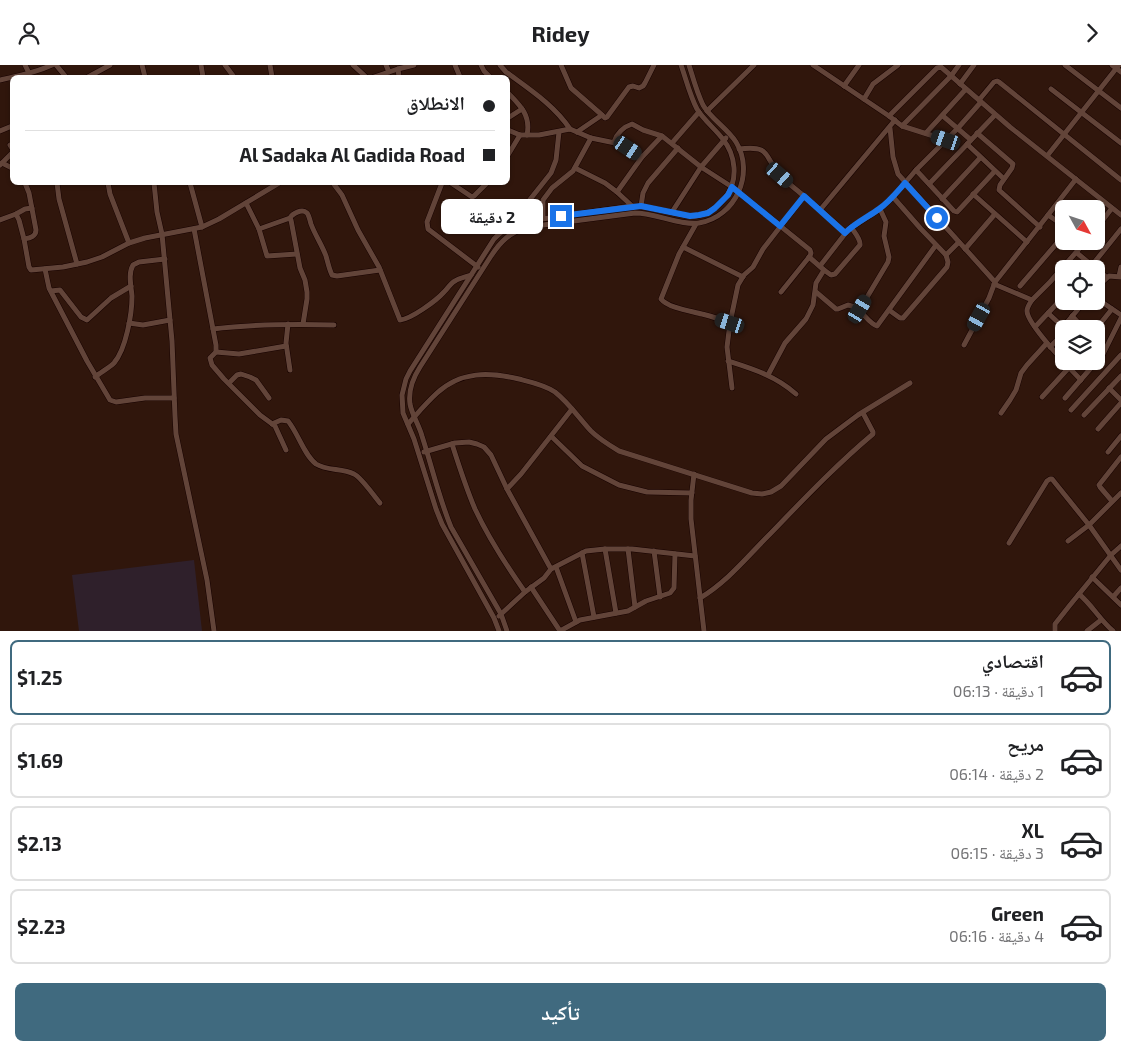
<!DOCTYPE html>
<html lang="ar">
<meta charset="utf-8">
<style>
body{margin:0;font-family:"Exo 2","Noto Naskh Arabic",sans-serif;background:#f2f2f2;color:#202124;direction:rtl;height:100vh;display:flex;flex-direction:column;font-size:19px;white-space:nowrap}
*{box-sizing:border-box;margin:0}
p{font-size:16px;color:#757577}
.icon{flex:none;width:28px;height:28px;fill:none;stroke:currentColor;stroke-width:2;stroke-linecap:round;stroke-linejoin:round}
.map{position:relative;height:566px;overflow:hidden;direction:ltr}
.panel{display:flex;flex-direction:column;background:#fff;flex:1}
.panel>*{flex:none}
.top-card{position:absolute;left:10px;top:10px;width:500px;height:110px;border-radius:8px;box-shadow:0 1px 4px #0004;direction:rtl;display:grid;align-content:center;height:110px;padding:0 15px;background:#fff}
.needle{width:32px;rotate:130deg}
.tools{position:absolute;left:1055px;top:135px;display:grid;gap:10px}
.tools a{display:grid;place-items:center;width:50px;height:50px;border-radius:8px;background:#fff;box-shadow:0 1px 4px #0004;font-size:25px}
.end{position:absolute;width:22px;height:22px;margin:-11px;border:6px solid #1a73e8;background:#fff;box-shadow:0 0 0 2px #fff}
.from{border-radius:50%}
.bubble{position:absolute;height:35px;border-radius:8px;background:#fff;box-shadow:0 1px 4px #0004;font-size:16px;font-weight:700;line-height:35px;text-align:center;direction:rtl}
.car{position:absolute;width:15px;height:30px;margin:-15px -8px;border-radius:6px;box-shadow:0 0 4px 1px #0007;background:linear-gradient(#222 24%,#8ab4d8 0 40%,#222 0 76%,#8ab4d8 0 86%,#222 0)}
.top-card b{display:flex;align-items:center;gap:18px;height:48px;font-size:19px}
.top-card b+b{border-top:1px solid #e0e0e0}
.top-card i{width:12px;height:12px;background:#202124}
ul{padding:9px 0 0;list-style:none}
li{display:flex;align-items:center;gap:15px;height:75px;margin:0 10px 8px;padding:0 5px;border:2px solid #e0e0e0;border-radius:8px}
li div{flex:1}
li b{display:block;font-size:19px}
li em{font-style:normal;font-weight:700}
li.current{border-color:#406a7f}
li>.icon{width:45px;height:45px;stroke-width:1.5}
.primary-button{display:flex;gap:10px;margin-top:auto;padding:10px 15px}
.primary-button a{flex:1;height:58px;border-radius:8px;background:#406a7f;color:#fff;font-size:20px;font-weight:700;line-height:58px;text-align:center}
header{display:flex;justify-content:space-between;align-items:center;height:65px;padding:0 15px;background:#fff;font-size:22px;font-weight:700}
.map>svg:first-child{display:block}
</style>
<header><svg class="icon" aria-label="forward" viewBox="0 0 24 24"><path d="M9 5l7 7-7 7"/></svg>Ridey<svg class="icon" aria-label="person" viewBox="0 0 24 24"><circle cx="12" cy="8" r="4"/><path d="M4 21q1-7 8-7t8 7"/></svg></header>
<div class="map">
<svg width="1121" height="566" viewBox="0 0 1121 566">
<rect width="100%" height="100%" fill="#30160c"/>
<!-- industrial -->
<polygon fill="#2f202b" points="194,495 202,566 79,566 72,510"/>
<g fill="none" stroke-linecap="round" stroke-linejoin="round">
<defs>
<g id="minor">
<polyline points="25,0 29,8"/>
<polyline points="56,0 66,12"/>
<polyline points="142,0 145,12"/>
<polyline points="201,0 203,12"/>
<polyline points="225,0 234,12"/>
<polyline points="270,0 272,12"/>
<polyline points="353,0 366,12"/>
<polyline points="386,0 389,7"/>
<polyline points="455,0 460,12"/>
<polyline points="481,0 484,6 490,12"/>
<path d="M500 0 506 7C529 24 554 40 570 64"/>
<polyline points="561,0 571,23 602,50"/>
<polyline points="813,0 889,51 902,61 946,75"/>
<polyline points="1065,0 1121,43"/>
<polyline points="1112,0 1121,7"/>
<polyline points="398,4 399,12"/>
<polyline points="88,12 110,0"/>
<polyline points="374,12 398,4 414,0"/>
<path d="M0 15C18 11 35 8 52 0"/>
<polyline points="960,19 974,0"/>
<polyline points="844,21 859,0"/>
<polyline points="1051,24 1121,78"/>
<path d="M508 28C521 41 531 51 527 70"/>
<polyline points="864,34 873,19 898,0"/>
<polyline points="979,35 994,17 997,16 999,17 1121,115"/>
<polyline points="707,46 754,0"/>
<polyline points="889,51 937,3 941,2 1010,62 1121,150"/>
<polyline points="943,51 971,75"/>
<polyline points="508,53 522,44"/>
<polyline points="902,61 951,11 959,0"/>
<polyline points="890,63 893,92 898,109 995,217"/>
<polyline points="508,65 520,70 539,70 570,64 591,73 620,79 642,92"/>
<polyline points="0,66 12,61"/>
<polyline points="577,67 602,50 605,53 607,52 629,22 633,21 639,23 643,21 645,18 654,0"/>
<polyline points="926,68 966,24"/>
<polyline points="977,68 1013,99 1012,103 1000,120 999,125 1040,162"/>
<path d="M614 77C617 68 623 62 632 59L643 65 662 71"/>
<polyline points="672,78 699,47"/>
<polyline points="967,79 1004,114"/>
<polyline points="10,80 12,83"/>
<path d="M739 84C772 80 763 91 780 110 787 118 796 124 804 131"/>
<polyline points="508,90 520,70"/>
<polyline points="1047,91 1119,0"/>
<polyline points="2,98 12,103"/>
<polyline points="0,100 12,88"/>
<polyline points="575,103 605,118 617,127 632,141"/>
<polyline points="916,105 954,146 957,147 995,106"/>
<polyline points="57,118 59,134 77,199"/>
<polyline points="108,118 110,129 129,178"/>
<polyline points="154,118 157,147 162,169 172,276 175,351 176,369 207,515 214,566"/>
<polyline points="190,118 202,162"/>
<path d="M333 118 342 130 358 165 379 202 400 255C411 254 436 236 444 227 447 224 451 218 455 216 459 213 466 212 471 210"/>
<polyline points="442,118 427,157 428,164 478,202"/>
<polyline points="451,118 472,132 474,131 487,118"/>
<polyline points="929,119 995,50"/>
<polyline points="617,127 642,92 662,71 701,102 732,122 810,185 811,188 810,191 781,227"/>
<polyline points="973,129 1027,177"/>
<polyline points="893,132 921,164 946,190 959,177"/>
<polyline points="942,134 980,93"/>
<polyline points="246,138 259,164 267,191 297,189"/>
<polyline points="641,141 643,128 648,118 678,83"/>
<polyline points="820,145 895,55"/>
<polyline points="672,147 701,102 726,73"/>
<polyline points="16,149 25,144 32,143"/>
<path d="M290 153C292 149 302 143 307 148 309 150 310 156 311 159 315 170 322 180 326 191 328 198 329 204 332 210L337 211 380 205"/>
<polyline points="543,153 543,135 552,123 573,106 591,73"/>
<polyline points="0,155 16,149 19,155 24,174 29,202 31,205 63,202 87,197 102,192 129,178 145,173 202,162 219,154 279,118"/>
<path d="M696 159 679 189 661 234C668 243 691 246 702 249 712 251 721 255 730 258"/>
<polyline points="1064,161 1048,150 1076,114"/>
<polyline points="194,164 216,280 216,287 210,293 212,300 224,314 260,350 275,361 286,385"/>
<polyline points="259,164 290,153 291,155 300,203 305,215 307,227 307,234 303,259"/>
<polyline points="1096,164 1112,143"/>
<polyline points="503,165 506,156 528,137 551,108 556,95 559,67"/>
<path d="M24 174C29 173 36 172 36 165L29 128 25 118"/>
<polyline points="683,182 743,212"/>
<polyline points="965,184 995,149"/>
<polyline points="1077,188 1106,212"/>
<polyline points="820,201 848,165 880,144 893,132 916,105 958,63 981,37"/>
<polyline points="45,204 49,223 87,296 110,335 116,337 145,333 174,333"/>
<polyline points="1089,204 1121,164"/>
<path d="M824 205 831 210 835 209 860 180C861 174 854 167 851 162"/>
<polyline points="1119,211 1121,202"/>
<polyline points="994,219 1032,235 1050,217 1086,176"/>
<polyline points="1020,221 1064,170"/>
<polyline points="1096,223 1109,211 1121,212"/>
<polyline points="51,226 60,225 81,252 87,255 111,233 131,221"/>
<path d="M816 227 836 244H838L848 240C863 243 865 256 877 261L936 180"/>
<polyline points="1096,233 1121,250"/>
<path d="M1032 235C1030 238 1027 242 1027 246 1027 259 1070 304 1081 315"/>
<polyline points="860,244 888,197 889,192 884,171 886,157 880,144"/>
<polyline points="889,245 900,253 903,253 947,202 948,197 946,190"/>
<polyline points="1048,248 1064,263"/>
<polyline points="1072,251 1084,264"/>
<polyline points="129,258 143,260 170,255"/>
<polyline points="288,259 286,278 290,305"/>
<polyline points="1035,262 1064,231"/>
<polyline points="1063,262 1085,236"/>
<path d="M213 264C253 259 293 259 334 260"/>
<polyline points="1096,264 1112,244"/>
<polyline points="964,280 989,233 995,217 1048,150"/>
<polyline points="1050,282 1064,268"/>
<polyline points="216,287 239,289 286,281"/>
<path d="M728 296C753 304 776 311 796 329"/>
<polyline points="768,310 785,278 806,254 813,240 816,218 824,205 809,192"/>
<path d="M95 312C101 307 109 303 114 298 126 284 132 249 132 231 131 220 128 209 133 200L139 197 165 194"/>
<polyline points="229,318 237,310 241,309 250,312 256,315 269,333"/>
<polyline points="732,323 727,282 730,258 738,220 744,210 753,202 763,184 804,131 845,167"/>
<polyline points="1109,323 1121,335"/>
<polyline points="1042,332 1075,296"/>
<polyline points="1065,333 1103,289 1121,253"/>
<polyline points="1071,345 1121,290"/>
<polyline points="1001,348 1010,335 1016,325 1021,308 1027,300 1047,278"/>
<polyline points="1084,350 1121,311"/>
<path d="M272 359 281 355 288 356C298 368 304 390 316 399 327 406 342 403 354 409 361 412 374 431 380 438"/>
<path d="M408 359C417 349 426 338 437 328 461 306 489 307 519 314 531 317 545 320 555 327 569 338 579 353 591 366 599 374 609 380 619 386L752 428 762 429 771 427 781 421 826 374 858 350 910 318"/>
<polyline points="1098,364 1121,338"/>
<polyline points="551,371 582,401 619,420 647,427 692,428"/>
<path d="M452 379C459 401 466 423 475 444 489 474 506 500 525 527"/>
<polyline points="424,387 455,378 469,377 477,379 484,382 491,390 507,424 551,504"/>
<polyline points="1108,387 1121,371"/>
<polyline points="694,409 691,435 691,454 704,566"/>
<polyline points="507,424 521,409 572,344"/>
<polyline points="1112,436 1100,422 1099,420 1121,392"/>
<polyline points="1068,476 1089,460 1121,428"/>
<polyline points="1009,478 1047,416 1050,414 1052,414 1089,460 1121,505"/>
<polyline points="605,484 616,548"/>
<polyline points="628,484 635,542"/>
<polyline points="654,486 660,532"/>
<polyline points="582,488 594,552"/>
<polyline points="556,502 576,557"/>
<polyline points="1092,512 1121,540"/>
<polyline points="531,522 560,566"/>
<path d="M1079 529C1092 540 1100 555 1113 566"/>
<polyline points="1113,532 1121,523"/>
<path d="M700 533C727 517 746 493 768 471 802 436 836 400 873 369V367L863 348"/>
<polyline points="499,551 525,527 544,513 551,504 586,486 605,484 632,484 695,491"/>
<path d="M499 566 494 553 442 459 436 444 414 374 403 348 402 330 406 314 410 306 494 174C502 166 509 160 521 157L632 141C646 141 660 145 674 148 681 149 688 152 696 151 708 149 718 142 725 133 739 115 736 90 722 73 714 63 703 54 697 44 690 31 686 14 681 0"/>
<path d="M507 566 501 549 451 462C439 433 432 402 422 371 419 360 412 350 410 339 408 325 413 313 420 302L491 191C501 176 510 167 528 162L635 148C655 148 682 161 699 158 736 152 755 108 736 77 727 63 711 54 703 40 697 28 693 13 689 0"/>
<polyline points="560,566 580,555 628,546 646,536 670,528 674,523 675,489"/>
<polyline points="1055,566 1055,559 1070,540 1111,490 1121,481"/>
<polyline points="1087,566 1101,555"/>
</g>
</defs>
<!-- minor casing -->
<use href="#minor" stroke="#170200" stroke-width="6"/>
<!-- minor -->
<use href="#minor" stroke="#624439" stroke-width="5"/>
</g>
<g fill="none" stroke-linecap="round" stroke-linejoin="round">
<!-- route -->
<path stroke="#1a73e8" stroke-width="6" d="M561 151 641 141 690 151 699 150 708 148 715 143 728 130 732 122 780 161 804 131 845 168C855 158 868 152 879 144 889 137 897 127 905 118L937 153"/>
</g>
</svg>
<div class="tools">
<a><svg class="needle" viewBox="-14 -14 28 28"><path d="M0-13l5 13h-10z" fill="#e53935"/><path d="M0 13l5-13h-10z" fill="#757577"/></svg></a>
<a><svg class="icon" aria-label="locate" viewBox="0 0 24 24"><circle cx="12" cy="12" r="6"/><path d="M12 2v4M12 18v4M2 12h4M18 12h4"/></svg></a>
<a><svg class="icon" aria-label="layers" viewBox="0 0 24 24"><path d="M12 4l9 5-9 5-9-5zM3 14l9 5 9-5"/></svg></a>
</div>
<i class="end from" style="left:937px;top:153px"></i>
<i class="end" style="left:561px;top:151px"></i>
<div class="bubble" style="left:441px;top:134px;width:102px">2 دقيقة</div>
<i class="car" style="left:946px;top:75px;rotate:289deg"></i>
<i class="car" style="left:628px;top:83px;rotate:124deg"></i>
<i class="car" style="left:780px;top:110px;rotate:131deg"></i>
<i class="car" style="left:860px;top:244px;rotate:31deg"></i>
<i class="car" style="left:979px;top:252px;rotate:209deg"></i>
<i class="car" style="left:730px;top:258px;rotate:288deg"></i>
<div class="top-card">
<b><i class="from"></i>الانطلاق</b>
<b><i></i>Al Sadaka Al Gadida Road</b>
</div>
</div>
<section class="panel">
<ul>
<li class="current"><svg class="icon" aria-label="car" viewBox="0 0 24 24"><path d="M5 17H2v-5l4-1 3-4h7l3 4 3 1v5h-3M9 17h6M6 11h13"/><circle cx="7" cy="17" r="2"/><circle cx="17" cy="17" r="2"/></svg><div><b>اقتصادي</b><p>1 دقيقة · 06:13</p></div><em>$1.25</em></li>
<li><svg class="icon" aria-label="car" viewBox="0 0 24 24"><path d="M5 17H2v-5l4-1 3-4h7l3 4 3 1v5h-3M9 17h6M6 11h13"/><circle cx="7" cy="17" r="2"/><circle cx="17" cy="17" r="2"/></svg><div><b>مريح</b><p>2 دقيقة · 06:14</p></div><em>$1.69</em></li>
<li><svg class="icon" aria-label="car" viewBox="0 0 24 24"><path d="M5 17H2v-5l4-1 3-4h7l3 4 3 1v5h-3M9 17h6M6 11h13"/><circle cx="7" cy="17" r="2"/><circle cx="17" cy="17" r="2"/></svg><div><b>XL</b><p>3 دقيقة · 06:15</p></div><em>$2.13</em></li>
<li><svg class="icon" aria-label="car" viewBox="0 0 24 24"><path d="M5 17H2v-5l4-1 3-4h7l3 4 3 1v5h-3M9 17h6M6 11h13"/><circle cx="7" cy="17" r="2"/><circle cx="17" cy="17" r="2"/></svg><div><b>Green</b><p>4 دقيقة · 06:16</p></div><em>$2.23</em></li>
</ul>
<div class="primary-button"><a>تأكيد</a></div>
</section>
